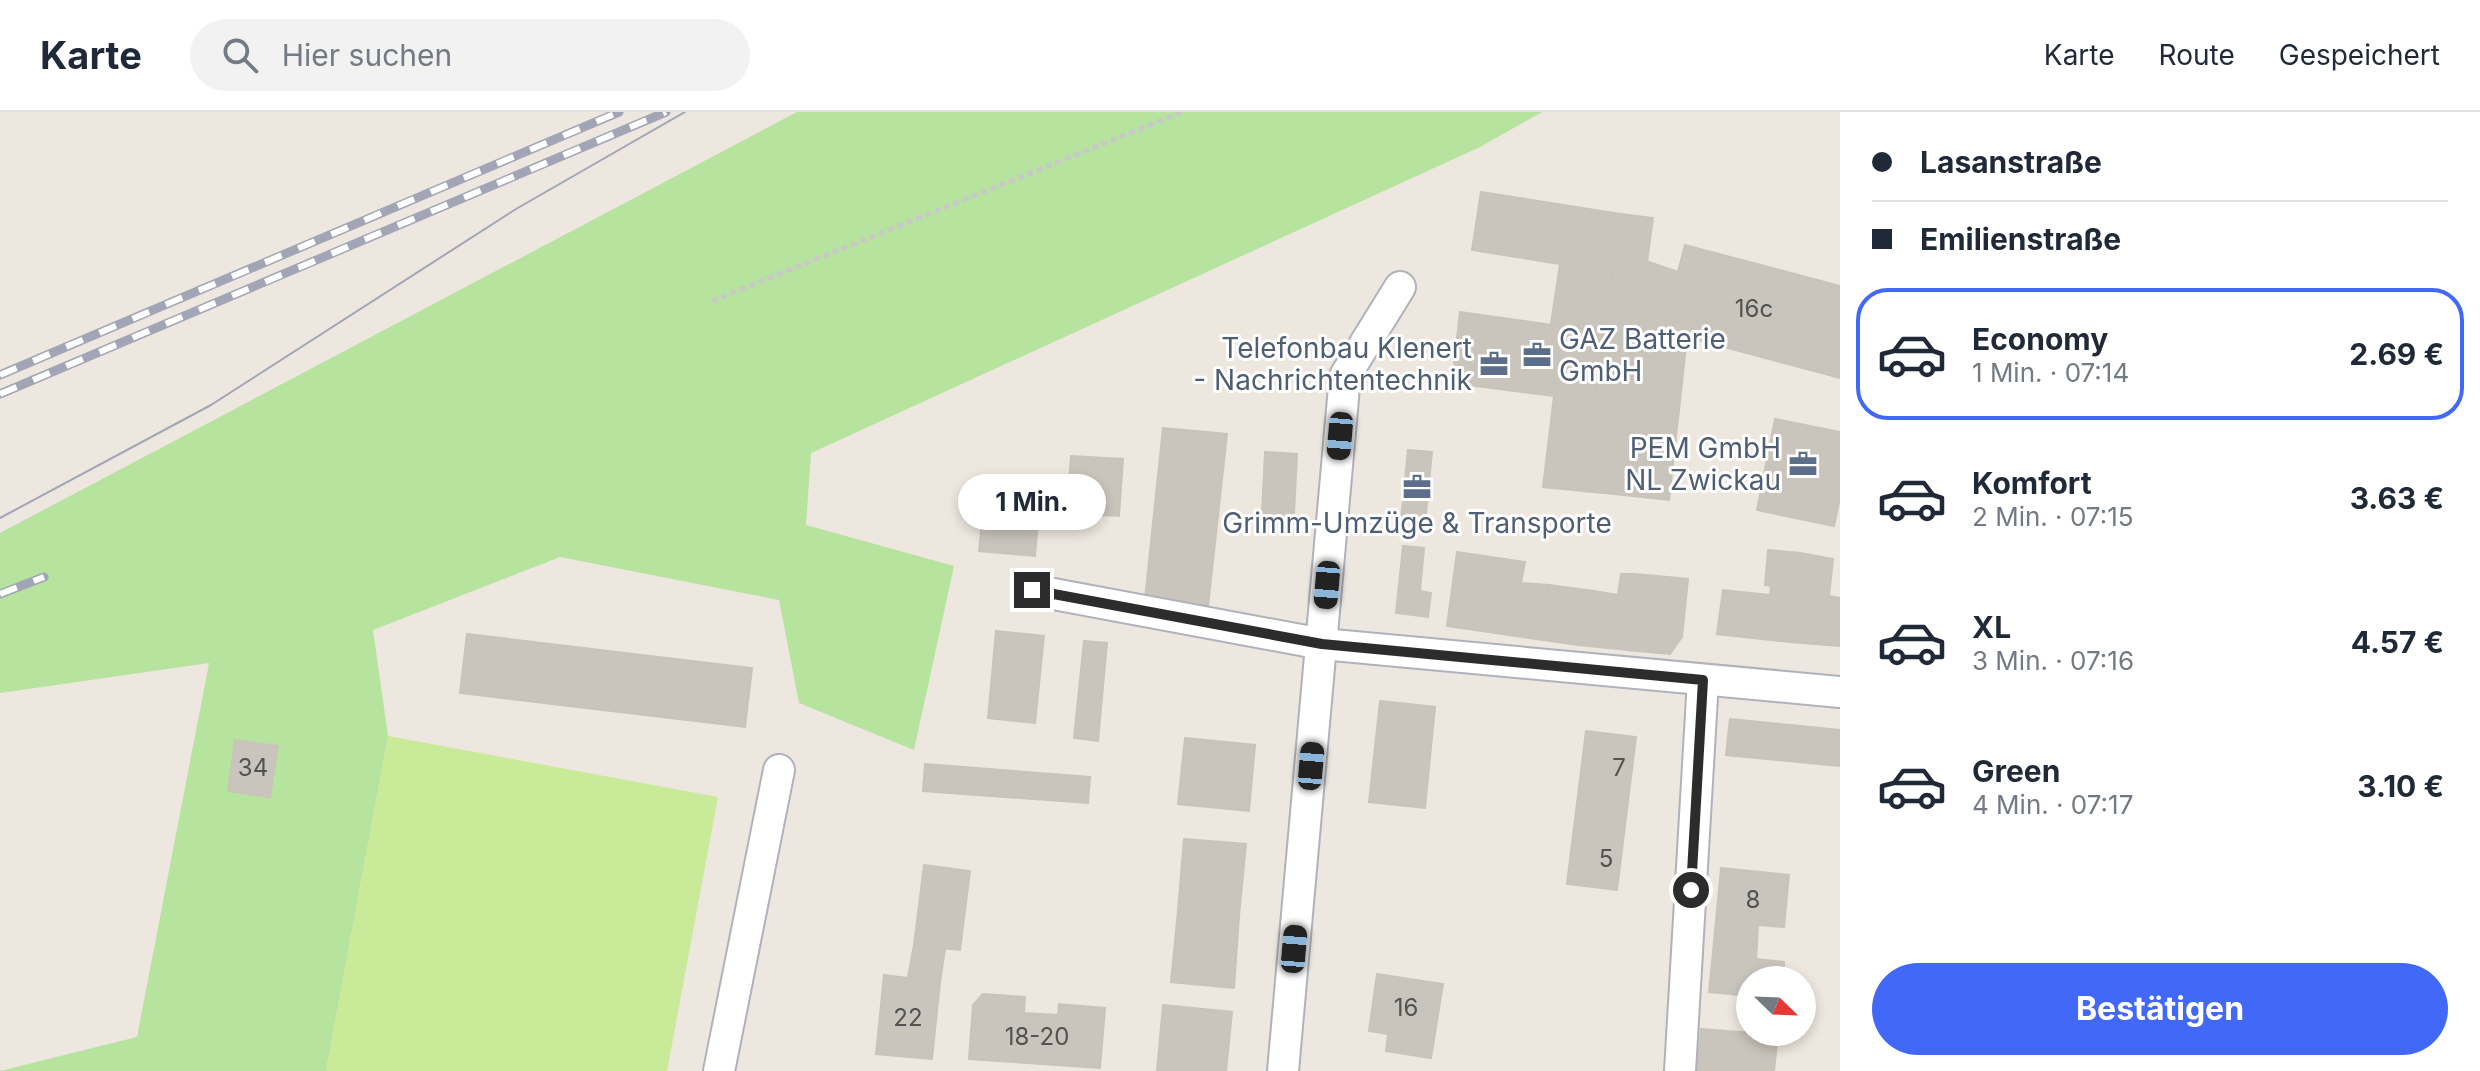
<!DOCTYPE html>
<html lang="de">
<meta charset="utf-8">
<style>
body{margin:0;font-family:Inter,sans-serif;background:#f2f2f3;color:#1f2937;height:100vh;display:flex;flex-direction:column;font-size:30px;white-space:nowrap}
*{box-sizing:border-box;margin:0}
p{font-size:26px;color:#747a83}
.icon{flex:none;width:44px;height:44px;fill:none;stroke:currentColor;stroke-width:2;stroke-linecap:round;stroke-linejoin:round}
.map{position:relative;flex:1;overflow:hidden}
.panel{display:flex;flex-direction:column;background:#fff;width:640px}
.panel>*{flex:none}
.guide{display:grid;align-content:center;height:176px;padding:0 32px;background:#fff}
.needle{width:52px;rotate:113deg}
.controls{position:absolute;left:1736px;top:854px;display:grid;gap:16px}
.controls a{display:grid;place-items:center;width:80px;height:80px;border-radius:50%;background:#fff;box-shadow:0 4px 12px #0003;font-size:40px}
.end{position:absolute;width:36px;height:36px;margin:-18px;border:10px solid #2c2c2c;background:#fff;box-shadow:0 0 0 4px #fff}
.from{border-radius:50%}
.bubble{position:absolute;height:56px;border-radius:28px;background:#fff;box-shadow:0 4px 12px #0003;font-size:26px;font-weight:700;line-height:56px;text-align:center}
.car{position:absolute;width:24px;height:48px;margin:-24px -12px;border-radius:10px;box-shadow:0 0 6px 2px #0007;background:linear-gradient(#222 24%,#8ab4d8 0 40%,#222 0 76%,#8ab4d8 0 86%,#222 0)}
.guide b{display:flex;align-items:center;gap:28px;height:76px;font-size:30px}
.guide b+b{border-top:2px solid #e0e1e3}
.guide i{width:20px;height:20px;background:#1f2937}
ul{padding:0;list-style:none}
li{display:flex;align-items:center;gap:24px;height:132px;margin:0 16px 12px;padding:0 16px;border:4px solid transparent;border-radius:32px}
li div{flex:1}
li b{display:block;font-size:30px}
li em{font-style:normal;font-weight:700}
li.on{border-color:#4268f7}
li>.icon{width:72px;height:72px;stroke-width:1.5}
.primary-button{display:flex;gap:16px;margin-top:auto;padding:16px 32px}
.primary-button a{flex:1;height:92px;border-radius:48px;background:#4268f7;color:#fff;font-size:32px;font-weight:700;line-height:92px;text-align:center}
header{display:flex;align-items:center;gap:48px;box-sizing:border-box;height:112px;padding:0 40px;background:#fff;border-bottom:2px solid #e0e1e3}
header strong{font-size:38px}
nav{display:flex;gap:44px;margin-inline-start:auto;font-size:28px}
.search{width:560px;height:72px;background:#f2f2f3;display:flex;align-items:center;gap:20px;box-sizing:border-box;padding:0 28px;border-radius:44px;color:#747a83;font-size:30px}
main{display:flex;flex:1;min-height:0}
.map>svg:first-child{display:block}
</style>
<header>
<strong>Karte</strong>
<div class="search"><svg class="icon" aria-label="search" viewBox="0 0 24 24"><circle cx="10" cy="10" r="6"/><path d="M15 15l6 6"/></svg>Hier suchen</div>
<nav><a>Karte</a><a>Route</a><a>Gespeichert</a></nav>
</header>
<main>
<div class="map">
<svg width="1840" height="959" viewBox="0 0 1840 959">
<rect width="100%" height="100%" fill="#ede7df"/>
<!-- green -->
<polygon fill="#b6e39d" points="797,0 1542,0 1480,35 811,341 806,413 954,454 914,638 799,591 779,488 560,445 373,518 388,624 326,959 0,959 137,925 209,551 0,581 0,421"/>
<!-- pitch -->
<polygon fill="#c9ea99" points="388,624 718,685 667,959 326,959"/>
<!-- building -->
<g fill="#c9c5bd" stroke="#c9c3b8" stroke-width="2">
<polygon points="1481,80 1621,102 1603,220 1551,212 1560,152 1472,138"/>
<polygon points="1621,102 1653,106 1615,382 1582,379"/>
<polygon points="1685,133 1840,174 1840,266 1687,225 1662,221"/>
<polygon points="1646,149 1678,160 1662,221 1636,218"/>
<polygon points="1460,200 1603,220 1582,379 1543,375 1554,284 1452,271"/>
<polygon points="1636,218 1687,225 1679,298 1625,292"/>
<polygon points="1625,292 1679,298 1669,388 1615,382"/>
<polygon points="1775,307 1840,320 1840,385 1834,414 1757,398"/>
<polygon points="1163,316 1227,322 1208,494 1145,487"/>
<polygon points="1408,338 1432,340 1425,410 1401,408"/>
<polygon points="1265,340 1297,342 1293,422 1261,421"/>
<polygon points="1071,344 1123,347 1119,404 1067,401"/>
<polygon points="986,370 1041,375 1035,444 979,439"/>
<polygon points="1403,434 1424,436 1420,479 1431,481 1428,505 1396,501"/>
<polygon points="1768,438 1800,441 1790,530 1717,522 1723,478 1770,483 1771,474 1765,473"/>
<polygon points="1457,440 1525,450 1521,471 1549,473 1543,528 1447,514"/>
<polygon points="1800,441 1833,447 1829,484 1840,486 1840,534 1790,530"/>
<polygon points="1621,462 1635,462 1627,538 1579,533 1587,478 1618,483"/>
<polygon points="1635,462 1688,467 1682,525 1670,542 1627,538"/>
<polygon points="1549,473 1587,478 1579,533 1543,528"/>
<polygon points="996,519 1044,524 1035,611 988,606"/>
<polygon points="467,522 752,556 745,615 460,581"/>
<polygon points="1084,529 1107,531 1098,629 1074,626"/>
<polygon points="1380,589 1435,595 1425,696 1369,690"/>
<polygon points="1730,607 1840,618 1840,654 1726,643"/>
<polygon points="1586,619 1636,625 1617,778 1567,772"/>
<polygon points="1185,626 1255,633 1249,699 1178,692"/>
<polygon points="235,628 278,634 270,685 228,679"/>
<polygon points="925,652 1090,665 1088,691 923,679"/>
<polygon points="1184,727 1246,732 1239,804 1178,799"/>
<polygon points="924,753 970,759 960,838 914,833"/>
<polygon points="1721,756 1789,763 1784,815 1758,813 1757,833 1714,830"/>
<polygon points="1178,799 1239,804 1234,876 1171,870"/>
<polygon points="1714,830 1757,833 1756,847 1784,850 1783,868 1750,868 1750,884 1709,880"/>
<polygon points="914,833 945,837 940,870 908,865"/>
<polygon points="1377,862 1443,872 1431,946 1386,939 1388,922 1369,919"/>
<polygon points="884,863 940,870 932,947 876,942"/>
<polygon points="983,882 1025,885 1024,901 1058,903 1059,892 1105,896 1100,956 969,947 973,893"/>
<polygon points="1163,893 1232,900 1226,959 1157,959"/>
<polygon points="1701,917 1778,923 1774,959 1697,959"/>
</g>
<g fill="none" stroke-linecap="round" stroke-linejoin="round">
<defs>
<g id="minor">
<polyline points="1032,478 1322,532 1840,580"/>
<polyline points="719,959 779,658"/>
<polyline points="1283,959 1345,264 1400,175"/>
<polyline points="1680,959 1703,568"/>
</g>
</defs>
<!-- minor casing -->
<use href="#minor" stroke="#afb2bc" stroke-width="34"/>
<!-- path -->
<polyline stroke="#c8c8c8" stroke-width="5" stroke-dasharray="6 4" stroke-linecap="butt" points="712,189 1182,0"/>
<!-- minor -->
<use href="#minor" stroke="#fff" stroke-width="30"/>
<!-- tram -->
<polyline stroke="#a1a5b6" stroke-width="2" points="0,406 211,293 516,97 685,0"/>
<defs>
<g id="rail">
<polyline points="0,263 619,0"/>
<polyline points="0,282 666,0"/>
<polyline points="0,482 44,465"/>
</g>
</defs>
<!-- rail casing -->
<use href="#rail" stroke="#a1a5b6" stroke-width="9"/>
<!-- rail -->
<use href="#rail" stroke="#fff" stroke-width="6" stroke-dasharray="18" stroke-linecap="butt"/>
</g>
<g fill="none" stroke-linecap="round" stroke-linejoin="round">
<!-- route -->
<polyline stroke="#2c2c2c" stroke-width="10" points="1032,478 1322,532 1703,568 1691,778"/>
</g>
<!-- icons -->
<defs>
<symbol id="office-bare" viewBox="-9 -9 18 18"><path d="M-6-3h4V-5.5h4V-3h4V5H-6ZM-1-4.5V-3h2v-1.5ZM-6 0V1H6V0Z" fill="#5c6f8a" stroke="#fff" stroke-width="2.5" paint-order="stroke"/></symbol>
</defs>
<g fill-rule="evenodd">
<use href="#office-bare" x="1517" y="223" width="40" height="40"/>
<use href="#office-bare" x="1474" y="232" width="40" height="40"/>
<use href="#office-bare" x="1783" y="332" width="40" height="40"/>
<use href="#office-bare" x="1397" y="355" width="40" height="40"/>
</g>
<g text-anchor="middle" stroke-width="6" stroke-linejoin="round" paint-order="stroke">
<!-- number labels -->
<g font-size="24" fill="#535250">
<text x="1754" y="205">16c</text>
<text x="253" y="664">34</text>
<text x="1619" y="664">7</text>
<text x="1606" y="755">5</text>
<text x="1753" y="796">8</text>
<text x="1406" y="904">16</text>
<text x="908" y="914">22</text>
<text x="1037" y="933">18-20</text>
</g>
<!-- service labels -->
<g font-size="28" fill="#4e5e75" stroke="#fff" text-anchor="end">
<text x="1559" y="237" text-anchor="start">GAZ Batterie<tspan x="1559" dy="32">GmbH</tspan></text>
<text x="1472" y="246">Telefonbau Klenert<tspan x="1472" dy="32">- Nachrichtentechnik</tspan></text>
<text x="1781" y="346">PEM GmbH<tspan x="1781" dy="32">NL Zwickau</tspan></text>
<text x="1417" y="421" text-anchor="middle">Grimm-Umzüge &amp; Transporte</text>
</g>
</g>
</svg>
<div class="controls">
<a><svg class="needle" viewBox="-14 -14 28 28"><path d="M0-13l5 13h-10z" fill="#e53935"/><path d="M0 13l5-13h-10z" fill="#747a83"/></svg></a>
</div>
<i class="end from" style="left:1691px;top:778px"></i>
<i class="end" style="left:1032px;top:478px"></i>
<div class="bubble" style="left:958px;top:362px;width:148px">1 Min.</div>
<i class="car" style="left:1340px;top:324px;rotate:185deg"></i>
<i class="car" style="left:1327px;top:473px;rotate:185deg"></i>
<i class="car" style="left:1311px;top:654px;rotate:5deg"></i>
<i class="car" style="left:1294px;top:837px;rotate:5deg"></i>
</div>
<section class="panel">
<div class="guide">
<b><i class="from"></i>Lasanstraße</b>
<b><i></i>Emilienstraße</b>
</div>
<ul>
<li class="on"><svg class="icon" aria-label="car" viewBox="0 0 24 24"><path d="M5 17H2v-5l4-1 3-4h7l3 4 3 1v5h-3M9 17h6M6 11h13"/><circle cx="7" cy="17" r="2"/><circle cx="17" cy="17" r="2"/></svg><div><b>Economy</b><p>1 Min. · 07:14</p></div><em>2.69 €</em></li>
<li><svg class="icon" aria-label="car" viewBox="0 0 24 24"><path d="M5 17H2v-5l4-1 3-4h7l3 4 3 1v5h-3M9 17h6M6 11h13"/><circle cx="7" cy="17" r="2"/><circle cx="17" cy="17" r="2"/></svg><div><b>Komfort</b><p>2 Min. · 07:15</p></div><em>3.63 €</em></li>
<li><svg class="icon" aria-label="car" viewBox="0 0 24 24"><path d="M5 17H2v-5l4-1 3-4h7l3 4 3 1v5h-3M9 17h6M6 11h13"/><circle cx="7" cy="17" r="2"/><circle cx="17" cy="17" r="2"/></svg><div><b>XL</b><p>3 Min. · 07:16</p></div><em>4.57 €</em></li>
<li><svg class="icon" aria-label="car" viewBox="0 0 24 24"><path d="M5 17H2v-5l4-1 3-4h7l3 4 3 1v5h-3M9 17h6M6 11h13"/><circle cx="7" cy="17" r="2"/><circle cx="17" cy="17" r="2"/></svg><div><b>Green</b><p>4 Min. · 07:17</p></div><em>3.10 €</em></li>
</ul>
<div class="primary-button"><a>Bestätigen</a></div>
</section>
</main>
